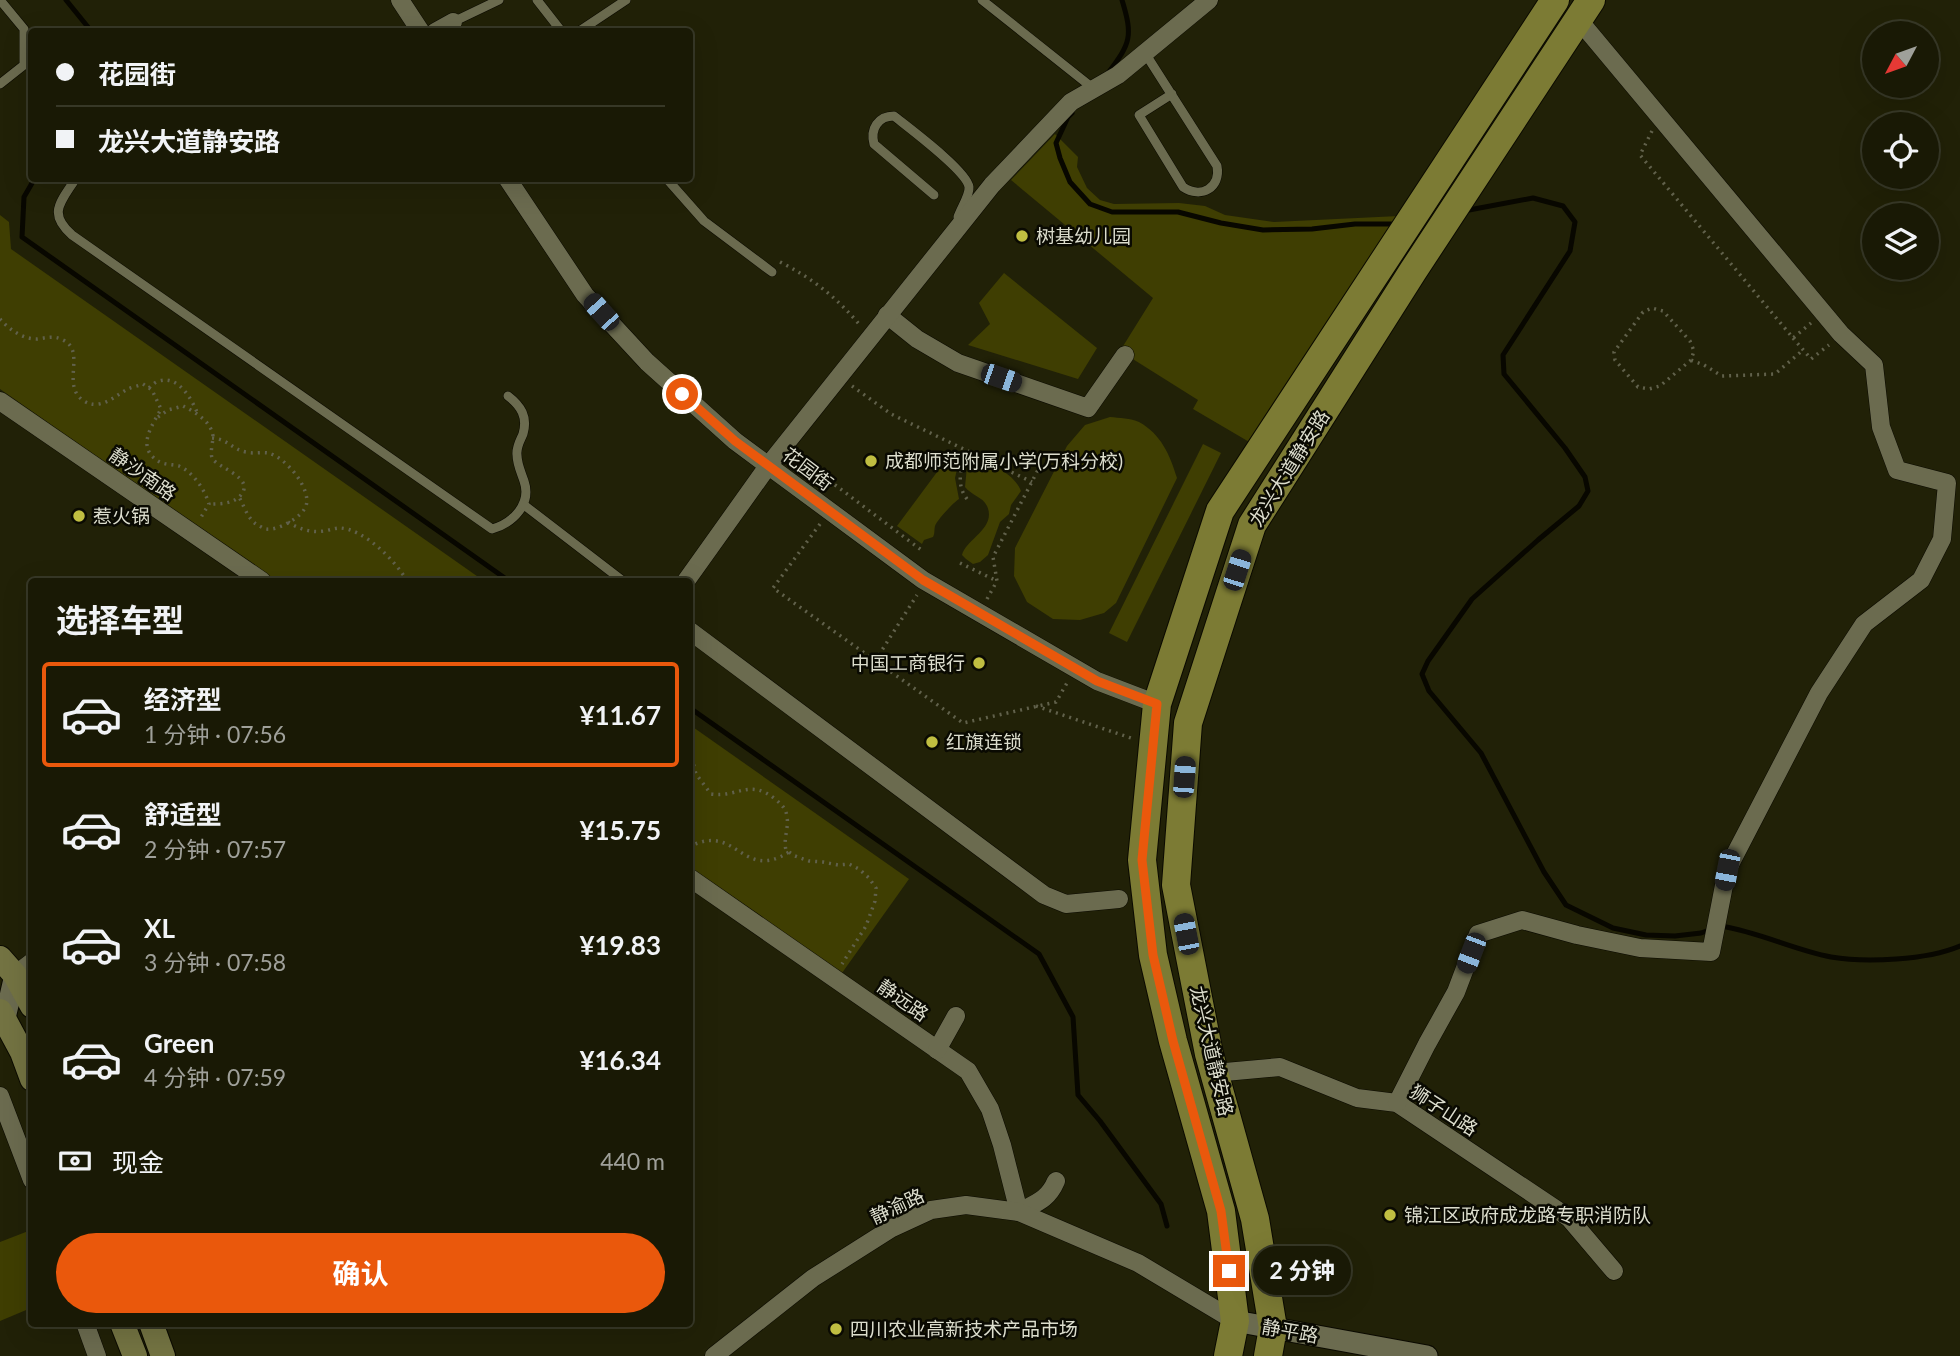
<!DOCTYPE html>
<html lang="zh">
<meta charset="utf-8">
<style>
body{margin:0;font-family:Lato,"Noto Sans SC",sans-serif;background:#262613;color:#f1f3f6;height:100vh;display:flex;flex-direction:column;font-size:26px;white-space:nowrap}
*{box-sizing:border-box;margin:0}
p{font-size:23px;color:#9fa09a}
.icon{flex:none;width:38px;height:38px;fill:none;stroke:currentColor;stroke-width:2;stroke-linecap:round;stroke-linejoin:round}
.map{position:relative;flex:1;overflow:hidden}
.details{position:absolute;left:28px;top:578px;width:665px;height:749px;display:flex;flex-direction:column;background:#191905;border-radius:7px;box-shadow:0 7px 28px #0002,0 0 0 2px #373827}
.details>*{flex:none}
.guide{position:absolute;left:28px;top:28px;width:665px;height:154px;border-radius:7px;box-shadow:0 7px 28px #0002,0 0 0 2px #373827;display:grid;align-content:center;height:154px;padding:0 28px;background:#191905}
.needle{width:46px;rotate:229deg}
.fabs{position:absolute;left:1862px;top:21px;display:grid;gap:14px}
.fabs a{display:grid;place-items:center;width:77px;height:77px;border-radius:50%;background:#191905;box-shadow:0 7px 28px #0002,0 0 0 2px #373827;font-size:35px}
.end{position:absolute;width:32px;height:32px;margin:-16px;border:9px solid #ea580c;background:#fff;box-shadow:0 0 0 4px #fff}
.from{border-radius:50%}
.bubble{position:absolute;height:49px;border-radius:24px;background:#191905;box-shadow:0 7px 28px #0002,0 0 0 2px #373827;font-size:23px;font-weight:700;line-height:49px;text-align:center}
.car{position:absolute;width:21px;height:42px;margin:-21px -10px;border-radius:9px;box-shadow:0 0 5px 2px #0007;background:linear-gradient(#222 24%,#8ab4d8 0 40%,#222 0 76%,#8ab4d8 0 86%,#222 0)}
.guide b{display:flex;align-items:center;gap:24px;height:66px;font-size:26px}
.guide b+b{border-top:2px solid #373827}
.guide i{width:18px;height:18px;background:#f1f3f6}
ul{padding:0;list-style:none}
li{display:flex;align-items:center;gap:21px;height:105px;margin:0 14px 10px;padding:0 14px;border:4px solid transparent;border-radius:7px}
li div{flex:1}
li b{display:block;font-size:26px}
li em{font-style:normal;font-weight:700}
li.selected{border-color:#ea580c}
li>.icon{width:63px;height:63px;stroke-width:1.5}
h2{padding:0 28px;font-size:32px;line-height:84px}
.pay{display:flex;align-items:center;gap:18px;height:77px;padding:0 28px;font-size:26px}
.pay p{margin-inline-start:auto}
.action{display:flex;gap:14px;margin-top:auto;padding:14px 28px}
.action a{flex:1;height:80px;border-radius:42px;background:#ea580c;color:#fff;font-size:28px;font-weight:700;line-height:80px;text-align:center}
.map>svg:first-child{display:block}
</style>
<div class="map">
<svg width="1960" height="1356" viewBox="0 0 1960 1356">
<rect width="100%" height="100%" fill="#212107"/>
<!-- green -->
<g fill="#3f3e02">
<polygon points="1055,134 1078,157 1077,167 1087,188 1100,200 1114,204 1179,203 1205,206 1225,215 1274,222 1399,216 1251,443 1193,409 1198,400 1120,351 1153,298 1011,180"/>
<polygon points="0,215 9,222 11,249 484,581 276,581 0,389"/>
<polygon points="1004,273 1097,348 1078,379 968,345 990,324 979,303"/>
<path d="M1110 417C1119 418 1131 418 1139 422 1161 434 1170 455 1177 478L1116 603 1104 613 1080 620 1053 619 1027 602 1014 576 1015 548 1067 446 1085 425Z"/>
<polygon points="1203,444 1221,453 1127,642 1109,633"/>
<path d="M952 458 958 465 955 478 959 499C953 503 937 520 935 526 934 530 935 534 933 537L924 540 922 544 897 526 946 460Z"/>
<path d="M971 459C989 462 1014 473 1021 491L1011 505 1009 514 1000 522 988 555 980 562 973 564 966 559 962 555C966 539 997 528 987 506 983 497 971 495 965 487L967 466Z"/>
<polygon points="690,725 909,879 842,973 690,867"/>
<polygon points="31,1230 31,1308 0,1321 0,1242"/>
</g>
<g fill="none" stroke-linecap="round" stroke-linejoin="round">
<!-- stream -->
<g stroke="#080700" stroke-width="5">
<polyline points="66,0 92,32"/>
<path d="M1108 73C1131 43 1133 36 1122 0"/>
<polyline points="1072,113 1068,117 1056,143 1060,158 1070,182 1090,204 1112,212 1178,212 1221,223 1263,230 1312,229 1355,224 1391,224"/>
<polyline points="35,178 24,197 22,237 509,581"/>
<polyline points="1469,210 1533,198 1563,206 1575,222 1570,251 1503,355 1504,374 1565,448 1585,477 1588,491 1579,506 1538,540 1472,599 1428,661 1422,674 1429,691 1481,753 1544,872 1566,905 1613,928 1646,935 1675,936 1701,933 1712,929"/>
<polyline points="690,708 1039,954 1073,1017 1078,1095 1100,1121 1161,1204 1167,1226"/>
<path d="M1721 926C1759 932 1794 950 1831 957 1866 963 1927 960 1960 946"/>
</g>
<defs>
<g id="service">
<polyline points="537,0 562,32"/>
<polyline points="982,0 1094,89"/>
<polyline points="453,22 499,0"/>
<polyline points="578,32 626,0"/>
<path d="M1145 53 1217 166C1221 188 1201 199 1183 187L1139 115 1172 94"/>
<polyline points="0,84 24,65 24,29 0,0"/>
<path d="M76 178C61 202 47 213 72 235L492 529C513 523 532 504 524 481 521 472 517 464 517 455 516 447 520 441 523 434 528 417 521 406 508 396"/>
<polyline points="666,178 704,221 772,272"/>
<path d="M934 195 874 144C870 129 878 116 894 116 909 128 967 171 969 187 970 195 961 208 958 217L960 222"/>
<polyline points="524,505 623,581"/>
</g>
<g id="minor">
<polyline points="400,0 421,32"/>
<polyline points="435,32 453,22"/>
<polyline points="507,178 585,295 647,362 735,441 923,580 1097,681 1157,704"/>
<polyline points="887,315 917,339 958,363 1088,408 1125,355"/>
<polyline points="0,401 262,581"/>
<polyline points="686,581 768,466 992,185 1071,102 1118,75 1209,0"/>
<polyline points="690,631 1044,895 1066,904 1119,899"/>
<path d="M690 878 968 1071 990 1109 1002 1145 1019 1212C1036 1203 1048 1200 1056 1181"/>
<polyline points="15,975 32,962"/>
<polyline points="937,1050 956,1016"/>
<polyline points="1214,1073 1280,1067 1357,1098 1397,1103 1569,1218 1614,1271"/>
<polyline points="0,1096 32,1180"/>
<polyline points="1397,1103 1427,1044 1456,992 1478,934 1522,920 1577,935 1640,948 1711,952 1727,870 1819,693 1864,624 1921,580 1942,539 1947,483 1897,470 1881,427 1874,365 1841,334 1578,19"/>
<polyline points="85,1323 97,1356"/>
<polyline points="714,1356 813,1278 892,1228 931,1210 966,1205 1019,1212 1138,1263 1235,1321"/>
</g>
<g id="tertiary">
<polyline points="0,1021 5,1018 15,975"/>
<polyline points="1235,1321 1427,1356"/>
</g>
<g id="secondary">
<polyline points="0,958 15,975 32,1006"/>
<polyline points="0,1011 22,1052 32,1079"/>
<polyline points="122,1323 135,1356"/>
<polyline points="151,1323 163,1356"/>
</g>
<g id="primary">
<polyline points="1228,1356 1235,1321 1221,1211 1173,1041 1153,955 1142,860 1157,704 1220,511 1555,0"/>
<polyline points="1268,1356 1273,1328 1255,1219 1209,1054 1176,885 1188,723 1252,525 1413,271 1591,0"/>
</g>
</defs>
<!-- service casing -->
<use href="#service" stroke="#0b0a00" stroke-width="10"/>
<!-- minor casing -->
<use href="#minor" stroke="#0b0a00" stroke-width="19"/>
<!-- tertiary casing -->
<use href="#tertiary" stroke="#0b0a00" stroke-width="23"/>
<!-- secondary casing -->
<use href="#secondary" stroke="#0b0a00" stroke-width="26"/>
<!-- primary casing -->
<use href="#primary" stroke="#0b0a00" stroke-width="30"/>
<!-- path -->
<g stroke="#61614b" stroke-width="3.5" stroke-dasharray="2 5" stroke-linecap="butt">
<polyline points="1652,131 1640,155 1793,338 1811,323"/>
<path d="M780 262C812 278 836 297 859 324"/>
<path d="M0 319C9 329 22 339 37 339 46 338 54 335 63 340 87 351 60 386 84 401 89 404 93 405 99 404 110 402 118 394 128 389 132 387 138 386 143 384L152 390 161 409C152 426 136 447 158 461 164 465 172 464 179 466 193 472 205 490 209 504L200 519"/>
<polyline points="1793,338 1811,359 1829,345"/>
<polyline points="1691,360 1660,386 1649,389 1638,387 1615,360 1614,352 1643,312 1652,308 1663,311 1690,341 1694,351 1691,360 1704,365 1722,376 1775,374 1803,350"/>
<polyline points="852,386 891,414 1032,482"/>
<path d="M149 388C152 385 155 382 159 381 178 375 191 398 197 412"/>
<path d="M158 417 168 410 183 406C195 412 211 421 213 436 213 443 210 451 212 458 217 468 257 478 240 496 232 504 220 504 209 504"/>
<path d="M212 438C228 439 233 450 246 452 253 454 261 452 268 453 284 456 312 488 306 506 302 517 278 531 266 529 264 529 258 525 256 524 248 519 244 506 239 497"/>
<polyline points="800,455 798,457 924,552"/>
<path d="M967 499C956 485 960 467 968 452"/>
<path d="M288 522C299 529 311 533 324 531 330 530 335 528 340 528 364 529 396 561 407 581"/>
<polyline points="820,524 773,588 963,723 1056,702 1067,683"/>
<polyline points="960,563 997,581"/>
<polyline points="987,599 997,581 993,557 1040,466"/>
<polyline points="875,661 917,595"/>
<polyline points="1036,706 1131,738"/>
<path d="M690 751 696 774 711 794C738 798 749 778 775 799 781 804 786 808 787 817 789 828 783 839 786 850L795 856 809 861 823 862 838 865 849 864 859 869 869 878 876 888 875 901 866 926 842 964"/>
<path d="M690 844 691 846C737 823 742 882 789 852"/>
</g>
<!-- service -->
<use href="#service" stroke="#6b6b4f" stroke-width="9"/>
<!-- minor -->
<use href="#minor" stroke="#6b6b4f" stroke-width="18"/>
<!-- tertiary -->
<use href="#tertiary" stroke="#6b6b4f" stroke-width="21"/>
<!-- secondary -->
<use href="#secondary" stroke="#737342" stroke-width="24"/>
<!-- primary -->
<use href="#primary" stroke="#7c7b34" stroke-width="28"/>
</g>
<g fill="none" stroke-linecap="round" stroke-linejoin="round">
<!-- route -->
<polyline stroke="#ea580c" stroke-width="9" points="682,394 735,441 923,580 1097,681 1157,704 1142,860 1153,955 1173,1041 1221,1211 1229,1271"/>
</g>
<!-- markers -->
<g fill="#c0be41" stroke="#0a0a02" stroke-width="2.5">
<circle cx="1022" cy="236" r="7"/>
<circle cx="871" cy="461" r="7"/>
<circle cx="79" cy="516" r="7"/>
<circle cx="979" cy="663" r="7"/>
<circle cx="932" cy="742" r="7"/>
<circle cx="1390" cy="1215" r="7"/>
<circle cx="836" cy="1329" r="7"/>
</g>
<g text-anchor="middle" stroke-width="5" stroke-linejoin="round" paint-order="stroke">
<!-- poi labels -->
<g font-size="19" fill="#dcddcd" stroke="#0a0a02" text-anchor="start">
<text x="1036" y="243">树基幼儿园</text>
<text x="885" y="468">成都师范附属小学(万科分校)</text>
<text x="93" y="523">惹火锅</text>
<text x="965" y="670" text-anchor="end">中国工商银行</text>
<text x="946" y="749">红旗连锁</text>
<text x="1404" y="1222">锦江区政府成龙路专职消防队</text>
<text x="850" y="1336">四川农业高新技术产品市场</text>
</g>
<!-- street labels -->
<g font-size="19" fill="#dcddcd" stroke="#0a0a02">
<text transform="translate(1289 468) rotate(-58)" y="7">龙兴大道静安路</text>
<text transform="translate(808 469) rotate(37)" y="7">花园街</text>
<text transform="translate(143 474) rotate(35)" y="7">静沙南路</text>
<text transform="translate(903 1000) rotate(35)" y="7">静远路</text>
<text transform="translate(1212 1051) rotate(77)" y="7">龙兴大道静安路</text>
<text transform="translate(1444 1110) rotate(33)" y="7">狮子山路</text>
<text transform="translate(897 1206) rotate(-25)" y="7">静渝路</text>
<text transform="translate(1290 1331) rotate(10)" y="7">静平路</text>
</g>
</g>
</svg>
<div class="fabs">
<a><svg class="needle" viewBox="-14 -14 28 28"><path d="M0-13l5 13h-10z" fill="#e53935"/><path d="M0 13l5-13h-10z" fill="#9fa09a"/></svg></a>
<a><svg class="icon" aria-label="locate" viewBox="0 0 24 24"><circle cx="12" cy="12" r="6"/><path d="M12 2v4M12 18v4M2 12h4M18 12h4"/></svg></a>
<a><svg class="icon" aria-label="layers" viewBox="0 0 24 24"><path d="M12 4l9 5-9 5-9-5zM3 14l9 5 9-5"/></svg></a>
</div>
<i class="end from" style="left:682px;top:394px"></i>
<i class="end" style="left:1229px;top:1271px"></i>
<div class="bubble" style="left:1253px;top:1246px;width:98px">2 分钟</div>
<i class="car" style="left:601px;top:312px;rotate:318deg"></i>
<i class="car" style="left:1001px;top:378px;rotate:109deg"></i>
<i class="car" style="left:1237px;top:570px;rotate:18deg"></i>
<i class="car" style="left:1184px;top:777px;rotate:4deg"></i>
<i class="car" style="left:1727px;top:870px;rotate:191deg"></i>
<i class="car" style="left:1186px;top:934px;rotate:349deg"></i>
<i class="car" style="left:1471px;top:953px;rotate:201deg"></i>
<div class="guide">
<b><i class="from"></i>花园街</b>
<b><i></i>龙兴大道静安路</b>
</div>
<section class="details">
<h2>选择车型</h2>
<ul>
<li class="selected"><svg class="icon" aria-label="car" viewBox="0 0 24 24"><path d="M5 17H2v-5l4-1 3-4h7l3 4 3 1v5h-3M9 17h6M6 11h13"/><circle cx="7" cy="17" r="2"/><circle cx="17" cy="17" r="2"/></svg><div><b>经济型</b><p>1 分钟 · 07:56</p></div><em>¥11.67</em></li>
<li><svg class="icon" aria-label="car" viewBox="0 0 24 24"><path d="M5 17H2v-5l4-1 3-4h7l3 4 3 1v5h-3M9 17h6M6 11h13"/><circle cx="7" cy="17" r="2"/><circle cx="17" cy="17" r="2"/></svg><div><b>舒适型</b><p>2 分钟 · 07:57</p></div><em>¥15.75</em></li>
<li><svg class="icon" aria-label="car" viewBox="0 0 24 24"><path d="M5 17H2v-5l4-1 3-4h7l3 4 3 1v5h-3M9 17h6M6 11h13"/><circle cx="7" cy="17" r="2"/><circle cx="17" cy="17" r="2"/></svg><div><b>XL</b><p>3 分钟 · 07:58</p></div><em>¥19.83</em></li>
<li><svg class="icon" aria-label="car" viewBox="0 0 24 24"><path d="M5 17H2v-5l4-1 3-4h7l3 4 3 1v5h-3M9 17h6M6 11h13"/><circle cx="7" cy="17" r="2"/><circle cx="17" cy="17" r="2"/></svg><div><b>Green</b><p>4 分钟 · 07:59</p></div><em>¥16.34</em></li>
</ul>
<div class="pay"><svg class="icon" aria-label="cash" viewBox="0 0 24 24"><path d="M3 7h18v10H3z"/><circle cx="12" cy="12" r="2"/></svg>现金<p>440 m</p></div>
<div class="action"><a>确认</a></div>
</section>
</div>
